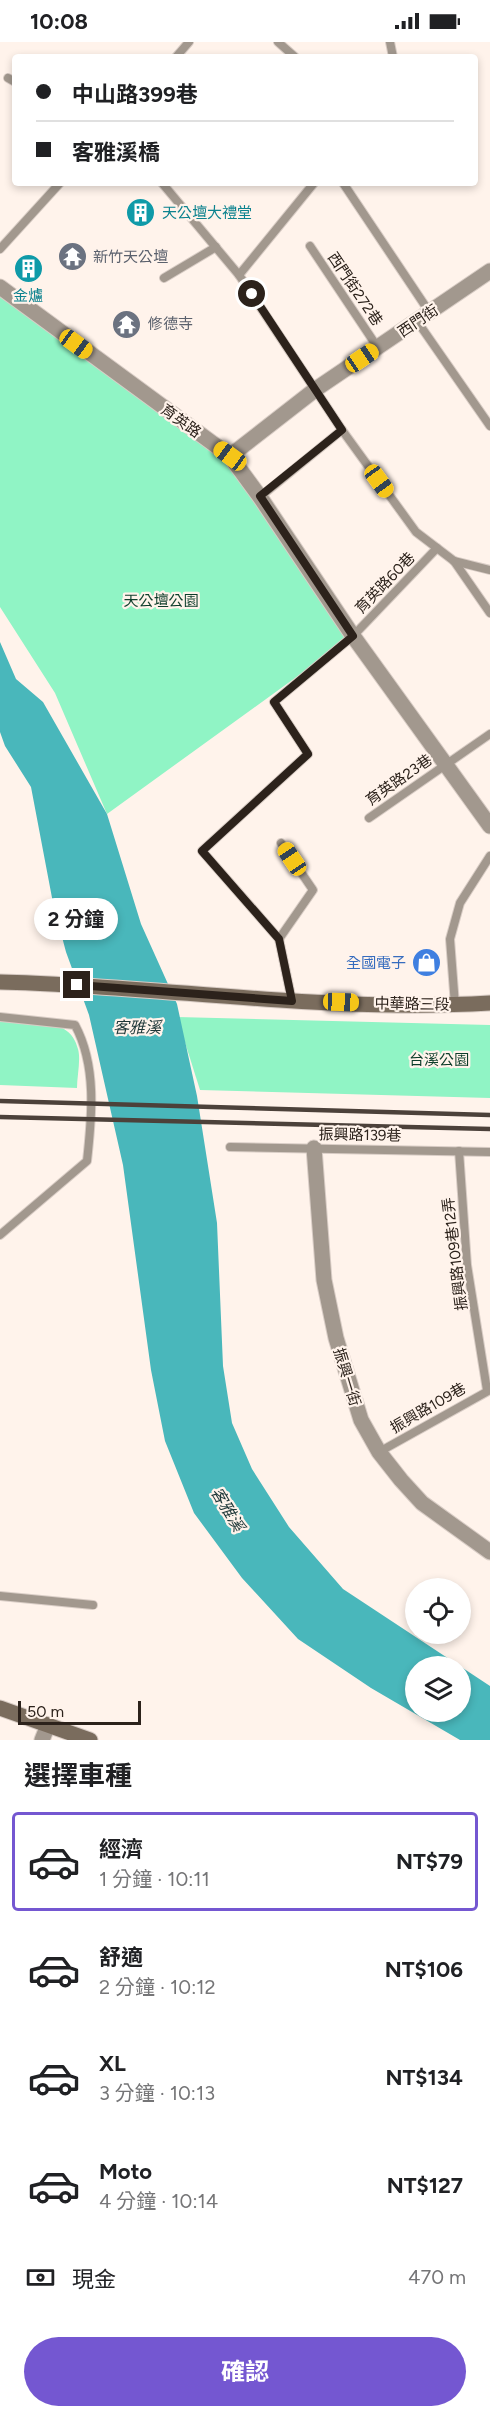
<!DOCTYPE html>
<html lang="zh-TW">
<meta charset="utf-8">
<style>
body{margin:0;font-family:Figtree,"Noto Sans TC",sans-serif;background:#f2f2f2;color:#202124;height:100vh;display:flex;flex-direction:column;font-size:22px;white-space:nowrap}
*{box-sizing:border-box;margin:0}
p{font-size:20px;color:#757577}
.icon{flex:none;width:33px;height:33px;fill:none;stroke:currentColor;stroke-width:2;stroke-linecap:round;stroke-linejoin:round}
.map{position:relative;height:1698px;overflow:hidden}
.sheet{display:flex;flex-direction:column;background:#fff;flex:1}
.sheet>*{flex:none}
.banner{position:absolute;left:12px;top:12px;width:466px;height:132px;border-radius:6px;box-shadow:0 3px 9px #0003;display:grid;align-content:center;height:132px;padding:0 24px;background:#fff}
.fabs{position:absolute;left:405px;top:1536px;display:grid;gap:12px}
.fabs a{display:grid;place-items:center;width:66px;height:66px;border-radius:50%;background:#fff;box-shadow:0 3px 9px #0003;font-size:30px}
.scale{position:absolute;left:18px;bottom:15px;width:123px;box-sizing:border-box;padding-left:6px;border:3px solid #2c221b;border-top:0;font-size:16px;line-height:21px;white-space:nowrap;color:#2c221b;-webkit-text-stroke:4px #fff3eb;paint-order:stroke}
.end{position:absolute;width:27px;height:27px;margin:-14px;border:8px solid #2c221b;background:#fff;box-shadow:0 0 0 3px #fff}
.from{border-radius:50%}
.bubble{position:absolute;height:42px;border-radius:21px;background:#fff;box-shadow:0 3px 9px #0003;font-size:20px;font-weight:700;line-height:42px;text-align:center}
.car{position:absolute;width:18px;height:36px;margin:-18px -9px;border-radius:8px;box-shadow:0 0 4px 2px #0007;background:linear-gradient(#f5c518 24%,#345 0 40%,#f5c518 0 76%,#345 0 86%,#f5c518 0)}
.banner b{display:flex;align-items:center;gap:21px;height:57px;font-size:22px}
.banner b+b{border-top:2px solid #e0e0e0}
.banner i{width:15px;height:15px;background:#202124}
ul{padding:0;list-style:none}
li{display:flex;align-items:center;gap:18px;height:99px;margin:0 12px 9px;padding:0 12px;border:3px solid transparent;border-radius:6px}
li div{flex:1}
li b{display:block;font-size:22px}
li em{font-style:normal;font-weight:700}
li.current{border-color:#7457d1}
li>.icon{width:54px;height:54px;stroke-width:1.5}
h2{padding:0 24px;font-size:27px;line-height:72px}
.pay{display:flex;align-items:center;gap:15px;height:66px;padding:0 24px;font-size:22px}
.pay p{margin-inline-start:auto}
.action{display:flex;gap:12px;margin-top:auto;padding:12px 24px}
.action a{flex:1;height:69px;border-radius:36px;background:#7457d1;color:#fff;font-size:24px;font-weight:700;line-height:69px;text-align:center}
.status{display:flex;justify-content:space-between;align-items:center;height:42px;padding:0 30px;background:#fff;direction:ltr}
.status svg{height:16px;fill:currentColor}
.map>svg:first-child{display:block}
</style>
<div class="status"><b>10:08</b><svg viewBox="0 0 49 12"><path d="M0 12V9h3v3zM5 12V6h3v6zM10 12V3h3v9zM15 12V0h3v12zM26 1h20v11H26zM47 4h2v5h-2z"/></svg></div>
<div class="map">
<svg width="490" height="1698" viewBox="0 0 490 1698">
<rect width="100%" height="100%" fill="#fff3eb"/>
<!-- green -->
<g fill="#90f4c5">
<polygon points="0,250 230,414 353,594 107,772 55,651 0,565"/>
<polygon points="177,975 490,983 490,1056 200,1048"/>
<path d="M0 978C27 980 70 973 78 1007 81 1018 77 1034 77 1046L0 1043Z"/>
</g>
<!-- water -->
<path fill="#49b7bb" fill-rule="evenodd" d="M0 600 16 637 43 660 107 772 141 882 177 962 197 1054 217 1181 223 1324 232 1381 252 1427 289 1485 343 1547 490 1644V1698H460L371 1646 298 1597 242 1536 194 1471 165 1399 151 1328 123 1123 89 973 66 910 53 861 31 745 5 704 0 690ZM416 1624H460V1670H416Z"/>
<g fill="none" stroke-linecap="round" stroke-linejoin="round">
<defs>
<g id="lane">
<polyline points="278,0 295,15"/>
<polyline points="390,0 393,15"/>
<polyline points="176,15 189,0"/>
<polyline points="8,36 15,40"/>
<polyline points="162,141 239,233 342,388 416,490 454,519 490,571"/>
<polyline points="343,141 430,271"/>
<polyline points="310,204 378,306"/>
<polyline points="0,207 60,141"/>
<polyline points="239,233 314,141"/>
<polyline points="164,236 216,205"/>
<polyline points="417,279 490,384"/>
<polyline points="260,455 342,388"/>
<polyline points="454,519 490,528"/>
<polyline points="369,776 490,692"/>
<polyline points="279,897 313,848 281,801"/>
<polyline points="292,959 279,897 202,809 308,712 274,660 353,594 437,506"/>
<polyline points="455,963 450,897 460,861 490,814"/>
<path d="M0 975 75 983C97 1024 92 1074 87 1119L0 1193"/>
<polyline points="230,1105 490,1110"/>
<polyline points="459,1109 467,1223 487,1348"/>
<polyline points="379,1410 490,1348"/>
<polyline points="0,1554 93,1563"/>
</g>
<g id="street">
<polyline points="0,245 230,414 260,455 353,594 490,784"/>
<polyline points="230,414 316,347 490,229"/>
<polyline points="314,1106 324,1238 336,1296 361,1378 379,1410 401,1438 422,1461 490,1510"/>
<polyline points="42,1698 48,1683"/>
</g>
<g id="secondary">
<path d="M0 940C163 944 327 971 490 961"/>
<polyline points="0,1666 90,1698"/>
</g>
</defs>
<!-- lane casing -->
<use href="#lane" stroke="#d9cdc6" stroke-width="10"/>
<!-- street casing -->
<use href="#street" stroke="#d9cdc6" stroke-width="17"/>
<!-- secondary casing -->
<use href="#secondary" stroke="#d9cdc6" stroke-width="17"/>
<!-- lane -->
<use href="#lane" stroke="#a2988e" stroke-width="8"/>
<!-- street -->
<use href="#street" stroke="#a2988e" stroke-width="15"/>
<!-- secondary -->
<use href="#secondary" stroke="#7a6c5d" stroke-width="15"/>
<!-- rail -->
<g stroke="#4c413a" stroke-width="4.5">
<polyline points="0,1059 490,1073"/>
<polyline points="0,1075 490,1087"/>
</g>
</g>
<g fill="none" stroke-linecap="round" stroke-linejoin="round">
<!-- route -->
<polyline stroke="#2c221b" stroke-width="8" points="77,943 292,959 279,897 202,809 308,712 274,660 353,594 260,454 342,388 252,252"/>
</g>
<!-- icons -->
<defs>
<symbol id="building-disc" viewBox="-11 -11 22 22"><circle r="9.5" fill="#0f9aa8" stroke="#fff3eb"/><path d="M-4-6H4V6H1V3H-1V6H-4ZM-2.5-4.3h1.7v1.8h-1.7ZM.8-4.3h1.7v1.8H.8ZM-2.5-1h1.7V.8h-1.7ZM.8-1h1.7V.8H.8Z" fill="#fff"/></symbol>
<symbol id="temple-disc" viewBox="-11 -11 22 22"><circle r="9.5" fill="#6b7280" stroke="#fff3eb"/><path d="M0-6L5-2H3V0L6.5 2.5H4V6H1.5V3h-3V6H-4V2.5H-6.5L-3 0V-2H-5Z" fill="#fff"/></symbol>
<symbol id="shop-disc" viewBox="-11 -11 22 22"><circle r="9.5" fill="#3f7fe0" stroke="#fff3eb"/><path d="M-5-2.5h2.3a2.7 3.5 0 0 1 5.4 0H5L5.5 6h-11ZM-1.5-2.5h3a1.5 2.3 0 0 0-3 0Z" fill="#fff"/></symbol>
</defs>
<g fill-rule="evenodd">
<use href="#building-disc" x="124" y="154" width="33" height="33"/>
<use href="#temple-disc" x="56" y="198" width="33" height="33"/>
<use href="#building-disc" x="12" y="210" width="33" height="33"/>
<use href="#temple-disc" x="110" y="266" width="33" height="33"/>
<use href="#shop-disc" x="410" y="904" width="33" height="33"/>
</g>
<g text-anchor="middle" stroke-width="4.5" stroke-linejoin="round" paint-order="stroke">
<!-- culture labels -->
<g font-size="15" fill="#0d838f" stroke="#fff3eb" text-anchor="start">
<text x="162" y="176">天公壇大禮堂</text>
<text x="28" y="259" text-anchor="middle">金爐</text>
</g>
<!-- worship labels -->
<g font-size="15" fill="#5b616d" stroke="#fff3eb" text-anchor="start">
<text x="93" y="220">新竹天公壇</text>
<text x="148" y="287">修德寺</text>
</g>
<!-- street labels -->
<g font-size="15" fill="#2c221b" stroke="#fff3eb">
<text transform="translate(355 247) rotate(56)" y="5">西門街272巷</text>
<text transform="translate(418 279) rotate(-34)" y="5">西門街</text>
<text transform="translate(181 379) rotate(36)" y="5">育英路</text>
<text transform="translate(385 541) rotate(-46)" y="5">育英路60巷</text>
<text transform="translate(399 738) rotate(-35)" y="5">育英路23巷</text>
<text transform="translate(412 962) rotate(1)" y="5">中華路三段</text>
<text transform="translate(360 1093) rotate(1)" y="5">振興路139巷</text>
<text transform="translate(455 1212) rotate(-97)" y="5">振興路109巷12弄</text>
<text transform="translate(347 1335) rotate(73)" y="5">振興一街</text>
<text transform="translate(428 1366) rotate(-30)" y="5">振興路109巷</text>
</g>
<!-- park labels -->
<g font-size="15" fill="#0d3d2a" stroke="#fff3eb">
<text x="161" y="564">天公壇公園</text>
<text x="439" y="1023">台溪公園</text>
</g>
<!-- shop labels -->
<g font-size="15" fill="#366cbe" stroke="#fff3eb" text-anchor="end">
<text x="406" y="926">全國電子</text>
</g>
<!-- water labels -->
<g font-size="16" font-style="italic" fill="#1e3738" stroke="#fff3eb">
<text x="137" y="991">客雅溪</text>
<text transform="translate(228 1467) rotate(59)" y="6">客雅溪</text>
</g>
</g>
</svg>
<div class="fabs">
<a><svg class="icon" aria-label="locate" viewBox="0 0 24 24"><circle cx="12" cy="12" r="6"/><path d="M12 2v4M12 18v4M2 12h4M18 12h4"/></svg></a>
<a><svg class="icon" aria-label="layers" viewBox="0 0 24 24"><path d="M12 4l9 5-9 5-9-5zM3 14l9 5 9-5"/></svg></a>
</div>
<div class="scale">50 m</div>
<i class="end from" style="left:252px;top:252px"></i>
<i class="end" style="left:77px;top:943px"></i>
<div class="bubble" style="left:34px;top:856px;width:84px">2 分鐘</div>
<i class="car" style="left:76px;top:302px;rotate:126deg"></i>
<i class="car" style="left:362px;top:316px;rotate:56deg"></i>
<i class="car" style="left:230px;top:414px;rotate:306deg"></i>
<i class="car" style="left:379px;top:439px;rotate:144deg"></i>
<i class="car" style="left:292px;top:817px;rotate:326deg"></i>
<i class="car" style="left:341px;top:960px;rotate:92deg"></i>
<div class="banner">
<b><i class="from"></i>中山路399巷</b>
<b><i></i>客雅溪橋</b>
</div>
</div>
<section class="sheet">
<h2>選擇車種</h2>
<ul>
<li class="current"><svg class="icon" aria-label="car" viewBox="0 0 24 24"><path d="M5 17H2v-5l4-1 3-4h7l3 4 3 1v5h-3M9 17h6M6 11h13"/><circle cx="7" cy="17" r="2"/><circle cx="17" cy="17" r="2"/></svg><div><b>經濟</b><p>1 分鐘 · 10:11</p></div><em>NT$79</em></li>
<li><svg class="icon" aria-label="car" viewBox="0 0 24 24"><path d="M5 17H2v-5l4-1 3-4h7l3 4 3 1v5h-3M9 17h6M6 11h13"/><circle cx="7" cy="17" r="2"/><circle cx="17" cy="17" r="2"/></svg><div><b>舒適</b><p>2 分鐘 · 10:12</p></div><em>NT$106</em></li>
<li><svg class="icon" aria-label="car" viewBox="0 0 24 24"><path d="M5 17H2v-5l4-1 3-4h7l3 4 3 1v5h-3M9 17h6M6 11h13"/><circle cx="7" cy="17" r="2"/><circle cx="17" cy="17" r="2"/></svg><div><b>XL</b><p>3 分鐘 · 10:13</p></div><em>NT$134</em></li>
<li><svg class="icon" aria-label="car" viewBox="0 0 24 24"><path d="M5 17H2v-5l4-1 3-4h7l3 4 3 1v5h-3M9 17h6M6 11h13"/><circle cx="7" cy="17" r="2"/><circle cx="17" cy="17" r="2"/></svg><div><b>Moto</b><p>4 分鐘 · 10:14</p></div><em>NT$127</em></li>
</ul>
<div class="pay"><svg class="icon" aria-label="cash" viewBox="0 0 24 24"><path d="M3 7h18v10H3z"/><circle cx="12" cy="12" r="2"/></svg>現金<p>470 m</p></div>
<div class="action"><a>確認</a></div>
</section>
